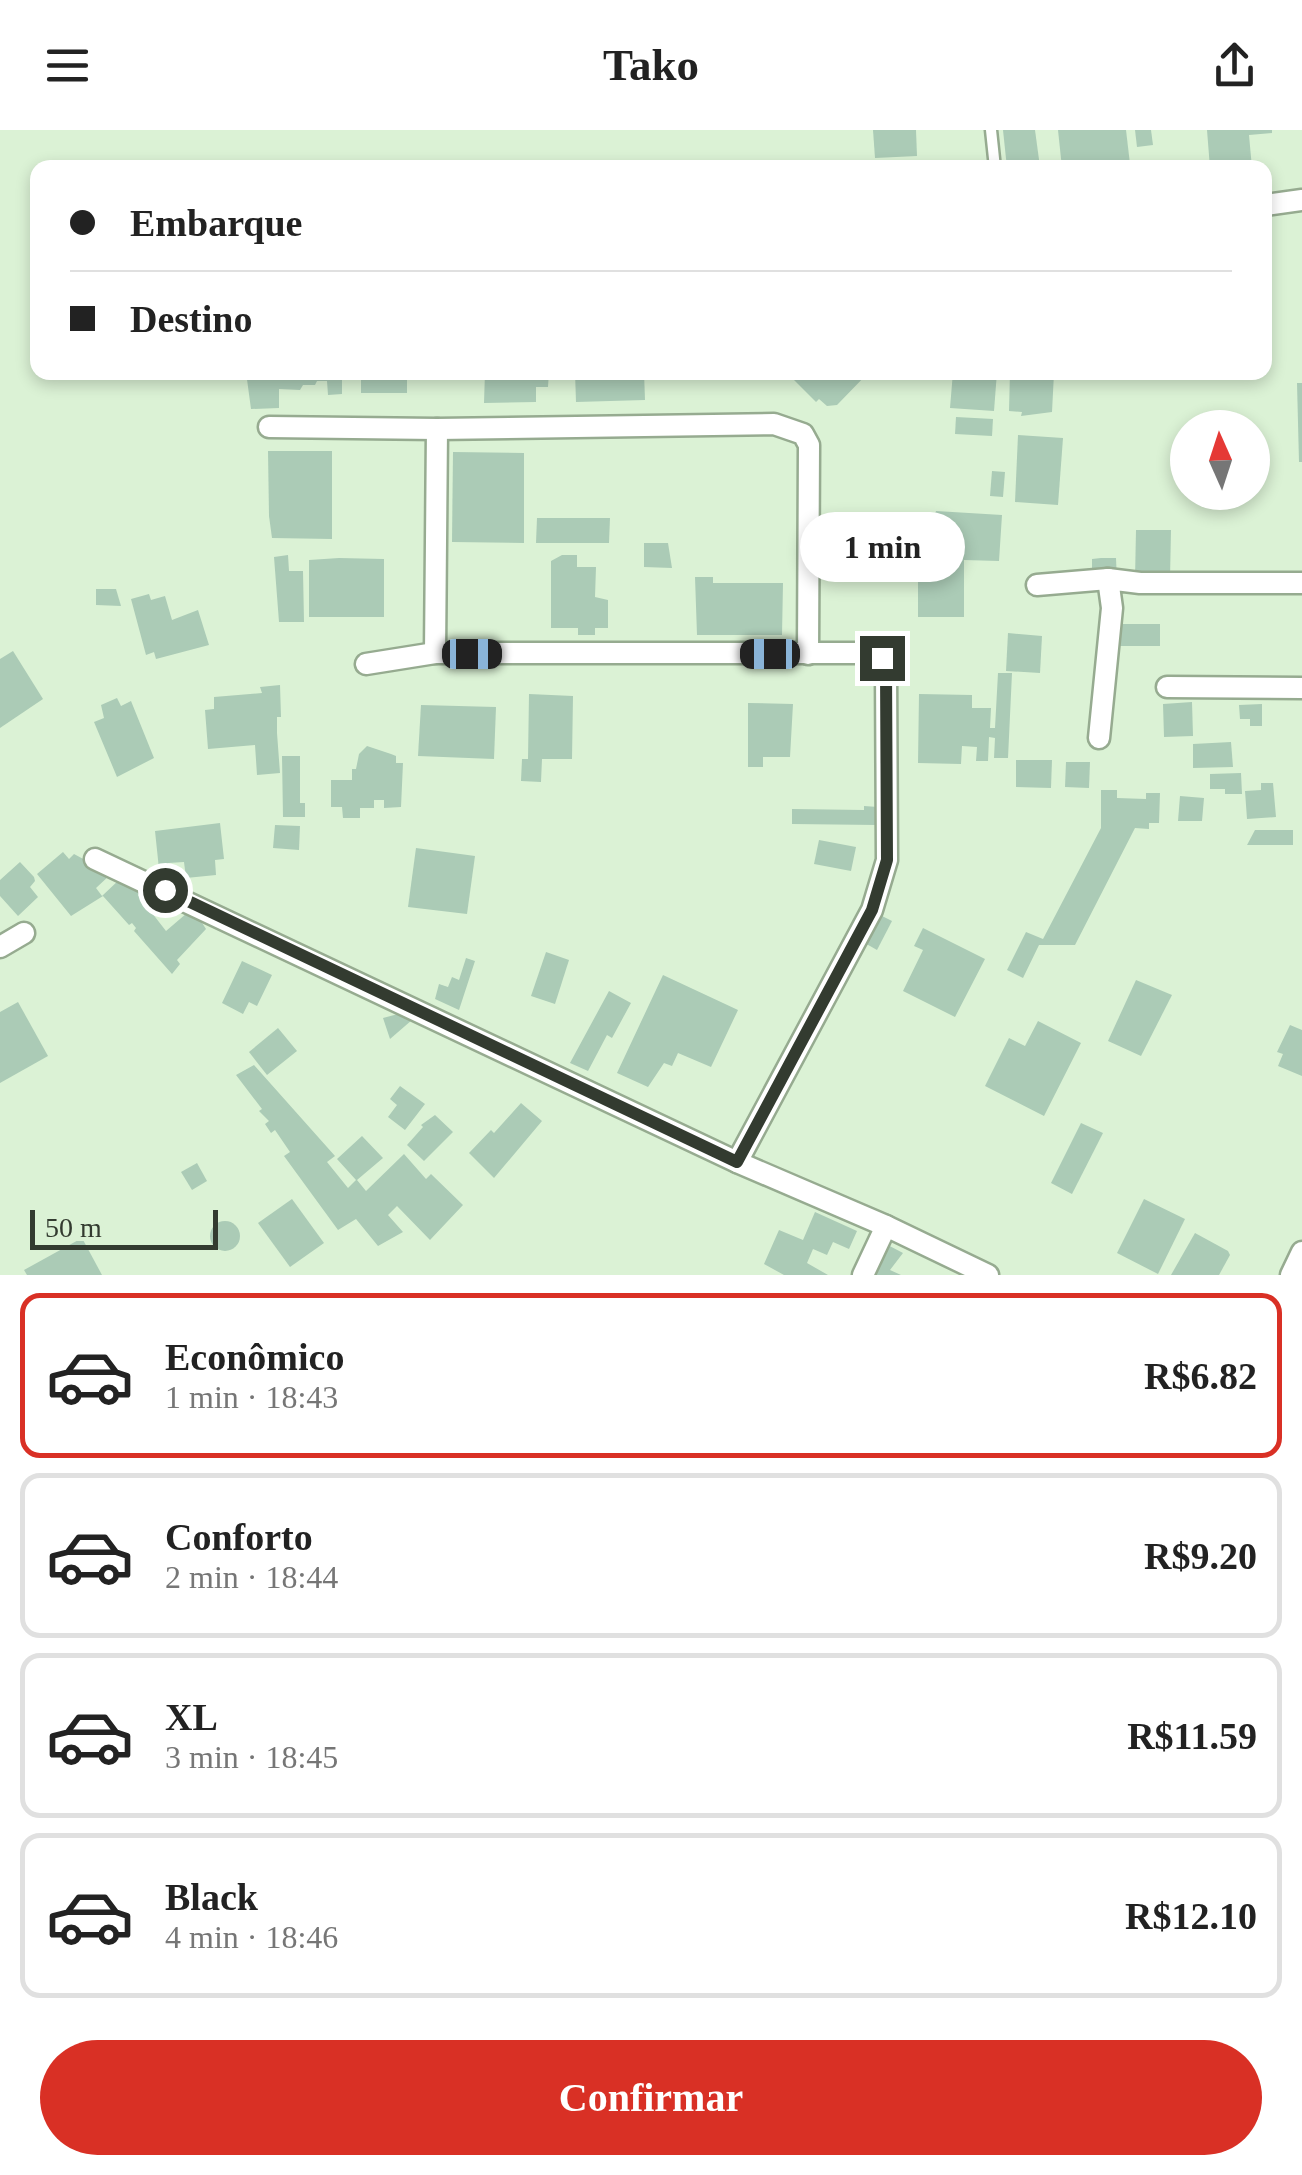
<!DOCTYPE html>
<html lang="pt">
<meta charset="utf-8">
<style>
body{margin:0;font-family:Georgia,serif;background:#f2f2f2;color:#222;height:100vh;display:flex;flex-direction:column;font-size:38px;white-space:nowrap}
*{box-sizing:border-box;margin:0}
p{font-size:32px;color:#767676}
.icon{flex:none;width:55px;height:55px;fill:none;stroke:currentColor;stroke-width:2;stroke-linecap:round;stroke-linejoin:round}
.map{position:relative;height:1145px;overflow:hidden}
.drawer{display:flex;flex-direction:column;background:#fff;flex:1}
.drawer>*{flex:none}
.banner{position:absolute;left:30px;top:30px;width:1242px;height:220px;border-radius:20px;box-shadow:0 5px 15px #0003;display:grid;align-content:center;height:220px;padding:0 40px;background:#fff}
.needle{width:65px;rotate:357deg}
.fabs{position:absolute;left:1170px;top:280px;display:grid;gap:20px}
.fabs a{display:grid;place-items:center;width:100px;height:100px;border-radius:50%;background:#fff;box-shadow:0 5px 15px #0003;font-size:50px}
.scale{position:absolute;left:30px;bottom:25px;width:188px;box-sizing:border-box;padding-left:10px;border:5px solid #333b30;border-top:0;font-size:28px;line-height:35px;white-space:nowrap;color:#333b30;-webkit-text-stroke:8px #dbf2d5;paint-order:stroke}
.end{position:absolute;width:45px;height:45px;margin:-22px;border:12px solid #333b30;background:#fff;box-shadow:0 0 0 5px #fff}
.from{border-radius:50%}
.bubble{position:absolute;height:70px;border-radius:35px;background:#fff;box-shadow:0 5px 15px #0003;font-size:32px;font-weight:700;line-height:70px;text-align:center}
.car{position:absolute;width:30px;height:60px;margin:-30px -15px;border-radius:12px;box-shadow:0 0 8px 2px #0007;background:linear-gradient(#222 24%,#8ab4d8 0 40%,#222 0 76%,#8ab4d8 0 86%,#222 0)}
.banner b{display:flex;align-items:center;gap:35px;height:95px;font-size:38px}
.banner b+b{border-top:2px solid #e0e0e0}
.banner i{width:25px;height:25px;background:#222}
ul{padding:18px 0 0;list-style:none}
li{display:flex;align-items:center;gap:30px;height:165px;margin:0 20px 15px;padding:0 20px;border:5px solid #e0e0e0;border-radius:20px}
li div{flex:1}
li b{display:block;font-size:38px}
li em{font-style:normal;font-weight:700}
li.current{border-color:#d93025}
li>.icon{width:90px;height:90px;stroke-width:1.5}
.primary-button{display:flex;gap:20px;margin-top:auto;padding:20px 40px}
.primary-button a{flex:1;height:115px;border-radius:60px;background:#d93025;color:#fff;font-size:40px;font-weight:700;line-height:115px;text-align:center}
header{display:flex;justify-content:space-between;align-items:center;height:130px;padding:0 40px;background:#fff;font-size:45px;font-weight:700}
.map>svg:first-child{display:block}
</style>
<header><svg class="icon" aria-label="menu" viewBox="0 0 24 24"><path d="M4 6h16M4 12h16M4 18h16"/></svg>Tako<svg class="icon" aria-label="share" viewBox="0 0 24 24"><path d="M12 15V3M7 8l5-5 5 5M5 13v7h14v-7"/></svg></header>
<div class="map">
<svg width="1302" height="1145" viewBox="0 0 1302 1145">
<rect width="100%" height="100%" fill="#dbf2d5"/>
<!-- building -->
<g fill="#abcbb6">
<polygon points="873,0 916,0 917,26 875,28"/>
<polygon points="1003,0 1035,0 1040,37 1007,38"/>
<polygon points="1058,0 1126,0 1130,34 1062,38"/>
<polygon points="1135,0 1151,0 1153,15 1137,17"/>
<polygon points="1207,0 1272,0 1272,3 1249,5 1252,38 1210,38"/>
<polygon points="246,242 331,242 331,248 342,248 342,264 328,265 327,251 317,251 315,255 303,255 300,260 279,259 279,278 251,279"/>
<rect x="361" y="242" width="46" height="21"/>
<polygon points="485,242 549,242 548,257 536,257 536,272 484,273"/>
<polygon points="575,242 644,242 645,270 576,272"/>
<polygon points="786,242 869,242 837,275 827,276 819,269 816,272"/>
<polygon points="953,242 997,242 994,281 950,278"/>
<polygon points="1010,242 1054,243 1052,282 1021,286 1022,282 1009,281"/>
<polygon points="1297,253 1302,253 1302,332 1299,332"/>
<polygon points="956,287 993,289 992,306 955,304"/>
<polygon points="1018,305 1063,308 1058,375 1015,372"/>
<polygon points="268,321 332,321 332,409 272,408 269,386"/>
<polygon points="453,322 524,323 524,413 452,412"/>
<polygon points="992,341 1005,342 1003,367 990,366"/>
<polygon points="936,381 1002,385 999,431 964,430 964,487 918,487 918,427 913,427 914,388 915,384 935,384"/>
<polygon points="537,388 610,388 609,413 536,413"/>
<polygon points="1136,400 1171,400 1170,448 1135,449"/>
<polygon points="644,413 668,413 672,438 644,437"/>
<polygon points="288,425 289,441 303,441 304,492 279,492 274,427"/>
<polygon points="562,425 577,425 577,437 596,437 595,467 608,470 608,498 595,498 595,505 578,505 578,498 551,498 551,431"/>
<polygon points="339,428 384,429 384,487 309,487 309,430"/>
<polygon points="1101,428 1116,428 1117,452 1092,451 1092,429"/>
<polygon points="695,447 713,447 713,453 783,453 782,505 697,505"/>
<polygon points="96,459 116,459 121,476 96,475"/>
<polygon points="149,464 151,470 165,466 172,490 198,480 209,515 156,529 154,522 146,525 131,469"/>
<rect x="1113" y="494" width="47" height="22"/>
<polygon points="1008,503 1042,506 1040,543 1006,541"/>
<polygon points="13,521 43,569 0,598 0,529"/>
<polygon points="998,543 1012,543 1008,628 994,628 995,608 989,607 988,631 976,631 977,617 962,616 961,634 918,633 919,564 972,565 972,578 991,578 990,598 995,598"/>
<polygon points="280,555 281,587 277,587 277,603 280,643 257,645 255,615 208,619 205,580 214,579 214,567 262,563 260,557"/>
<polygon points="529,564 573,566 572,629 542,629 541,652 521,651 522,629 528,629"/>
<polygon points="117,568 121,576 131,571 154,628 117,647 94,592 104,588 101,575"/>
<polygon points="1192,572 1193,606 1164,607 1163,574"/>
<polygon points="748,573 793,574 790,627 763,627 763,637 748,637"/>
<polygon points="1262,574 1262,596 1250,596 1250,589 1240,589 1239,575"/>
<polygon points="421,575 496,577 494,629 418,626"/>
<polygon points="1231,612 1233,637 1193,638 1193,614"/>
<polygon points="367,616 391,624 396,626 396,633 403,633 401,677 384,678 384,670 374,670 374,678 360,678 360,688 343,688 342,677 331,677 331,650 352,650 352,639 356,639 359,624"/>
<polygon points="282,626 300,626 300,673 305,673 305,687 283,687"/>
<polygon points="1016,630 1052,630 1051,658 1016,657"/>
<polygon points="1066,632 1090,632 1089,658 1065,657"/>
<polygon points="1241,643 1242,664 1225,664 1225,659 1210,659 1210,644"/>
<polygon points="1261,653 1273,653 1276,687 1247,689 1245,661 1261,660"/>
<polygon points="1101,660 1117,660 1117,668 1146,669 1146,663 1160,663 1159,693 1149,693 1149,699 1135,698 1075,815 1039,815 1023,848 1007,840 1026,802 1043,809 1101,698"/>
<polygon points="1180,666 1204,668 1202,691 1178,691"/>
<polygon points="864,676 878,677 877,695 792,694 792,679 864,680"/>
<polygon points="220,693 224,729 215,730 216,745 186,748 184,732 168,733 169,744 159,739 155,701"/>
<polygon points="275,695 300,696 299,720 273,718"/>
<polygon points="1255,700 1293,700 1293,715 1247,715"/>
<polygon points="819,710 856,717 851,741 814,734"/>
<polygon points="416,718 475,726 467,784 408,777"/>
<polygon points="63,722 69,729 74,724 111,744 96,758 102,766 120,749 142,761 138,765 166,801 187,783 199,788 206,799 177,830 180,834 172,844 134,801 136,798 132,793 129,795 103,766 71,786 37,744"/>
<polygon points="20,732 34,747 35,751 30,757 38,767 18,786 0,766 0,750"/>
<polygon points="878,784 892,791 877,820 863,812"/>
<polygon points="923,798 985,829 955,887 903,861 923,820 914,816"/>
<polygon points="546,822 569,830 555,874 531,866"/>
<polygon points="466,828 475,831 459,880 435,869 439,854 448,857 452,847 459,850"/>
<polygon points="242,831 272,845 257,876 249,872 243,884 222,873"/>
<polygon points="663,845 738,880 711,937 678,923 672,936 664,933 648,957 617,943"/>
<polygon points="1136,850 1172,865 1141,926 1108,911"/>
<polygon points="609,861 631,873 612,908 607,905 588,941 570,933"/>
<polygon points="18,872 48,926 0,953 0,882"/>
<polygon points="398,884 412,890 390,909 383,888"/>
<polygon points="1038,891 1081,913 1044,986 985,956 1009,908 1025,916"/>
<polygon points="1290,895 1302,900 1302,946 1278,936 1283,924 1277,922"/>
<polygon points="278,898 297,921 267,945 249,922"/>
<polygon points="254,935 335,1026 327,1032 348,1058 356,1050 337,1029 362,1006 383,1028 357,1050 366,1061 404,1024 426,1049 431,1044 463,1075 430,1110 397,1076 388,1085 403,1102 378,1116 356,1089 338,1100 284,1026 290,1022 275,1000 271,1003 265,994 269,991 259,981 262,979 236,945"/>
<polygon points="400,956 425,974 405,1000 388,987 397,975 390,969"/>
<polygon points="521,973 542,991 494,1048 469,1023 491,1000 494,1003"/>
<polygon points="435,985 453,1002 424,1031 407,1015 423,997 421,995"/>
<polygon points="1081,993 1103,1003 1072,1064 1051,1053"/>
<polygon points="197,1033 207,1051 192,1060 181,1042"/>
<polygon points="292,1069 324,1113 290,1137 258,1093"/>
<polygon points="1144,1069 1185,1089 1158,1144 1117,1123"/>
<polygon points="815,1082 857,1101 849,1119 833,1112 827,1125 813,1119 807,1133 828,1145 784,1145 764,1134 779,1100 803,1110"/>
<circle cx="225" cy="1106" r="15"/>
<polygon points="1195,1103 1228,1121 1230,1125 1219,1145 1171,1145"/>
<polygon points="82,1108 102,1145 27,1145 24,1140"/>
<polygon points="882,1112 903,1123 890,1140 901,1145 872,1145"/>
</g>
<g fill="none" stroke-linecap="round" stroke-linejoin="round">
<defs>
<polyline id="service" points="991,0 995,38"/>
<g id="minor">
<polyline points="1265,75 1302,70"/>
<polyline points="269,297 437,299 774,294 803,304 809,315 808,524"/>
<polyline points="1037,455 1108,449"/>
<polyline points="435,523 437,299"/>
<polyline points="366,534 435,523 871,523 882,528 886,538 887,730 872,780 737,1032"/>
<polyline points="1167,557 1302,558"/>
<polyline points="1099,608 1112,478 1108,449 1140,453 1302,453"/>
<polyline points="95,729 737,1032 886,1096"/>
<polyline points="0,817 24,803"/>
<polyline points="863,1145 886,1096 988,1145"/>
<polyline points="1291,1145 1302,1122"/>
</g>
</defs>
<!-- service casing -->
<use href="#service" stroke="#96ab90" stroke-width="15"/>
<!-- minor casing -->
<use href="#minor" stroke="#96ab90" stroke-width="25"/>
<!-- service -->
<use href="#service" stroke="#fff" stroke-width="10"/>
<!-- minor -->
<use href="#minor" stroke="#fff" stroke-width="20"/>
</g>
<g fill="none" stroke-linecap="round" stroke-linejoin="round">
<!-- route -->
<polyline stroke="#333b30" stroke-width="12" points="165,760 737,1032 872,780 887,730 886,538 882,528"/>
</g>
</svg>
<div class="fabs">
<a><svg class="needle" viewBox="-14 -14 28 28"><path d="M0-13l5 13h-10z" fill="#e53935"/><path d="M0 13l5-13h-10z" fill="#767676"/></svg></a>
</div>
<div class="scale">50 m</div>
<i class="end from" style="left:165px;top:760px"></i>
<i class="end" style="left:882px;top:528px"></i>
<div class="bubble" style="left:800px;top:382px;width:165px">1 min</div>
<i class="car" style="left:472px;top:524px;rotate:90deg"></i>
<i class="car" style="left:770px;top:524px;rotate:270deg"></i>
<div class="banner">
<b><i class="from"></i>Embarque</b>
<b><i></i>Destino</b>
</div>
</div>
<section class="drawer">
<ul>
<li class="current"><svg class="icon" aria-label="car" viewBox="0 0 24 24"><path d="M5 17H2v-5l4-1 3-4h7l3 4 3 1v5h-3M9 17h6M6 11h13"/><circle cx="7" cy="17" r="2"/><circle cx="17" cy="17" r="2"/></svg><div><b>Econômico</b><p>1 min · 18:43</p></div><em>R$6.82</em></li>
<li><svg class="icon" aria-label="car" viewBox="0 0 24 24"><path d="M5 17H2v-5l4-1 3-4h7l3 4 3 1v5h-3M9 17h6M6 11h13"/><circle cx="7" cy="17" r="2"/><circle cx="17" cy="17" r="2"/></svg><div><b>Conforto</b><p>2 min · 18:44</p></div><em>R$9.20</em></li>
<li><svg class="icon" aria-label="car" viewBox="0 0 24 24"><path d="M5 17H2v-5l4-1 3-4h7l3 4 3 1v5h-3M9 17h6M6 11h13"/><circle cx="7" cy="17" r="2"/><circle cx="17" cy="17" r="2"/></svg><div><b>XL</b><p>3 min · 18:45</p></div><em>R$11.59</em></li>
<li><svg class="icon" aria-label="car" viewBox="0 0 24 24"><path d="M5 17H2v-5l4-1 3-4h7l3 4 3 1v5h-3M9 17h6M6 11h13"/><circle cx="7" cy="17" r="2"/><circle cx="17" cy="17" r="2"/></svg><div><b>Black</b><p>4 min · 18:46</p></div><em>R$12.10</em></li>
</ul>
<div class="primary-button"><a>Confirmar</a></div>
</section>
